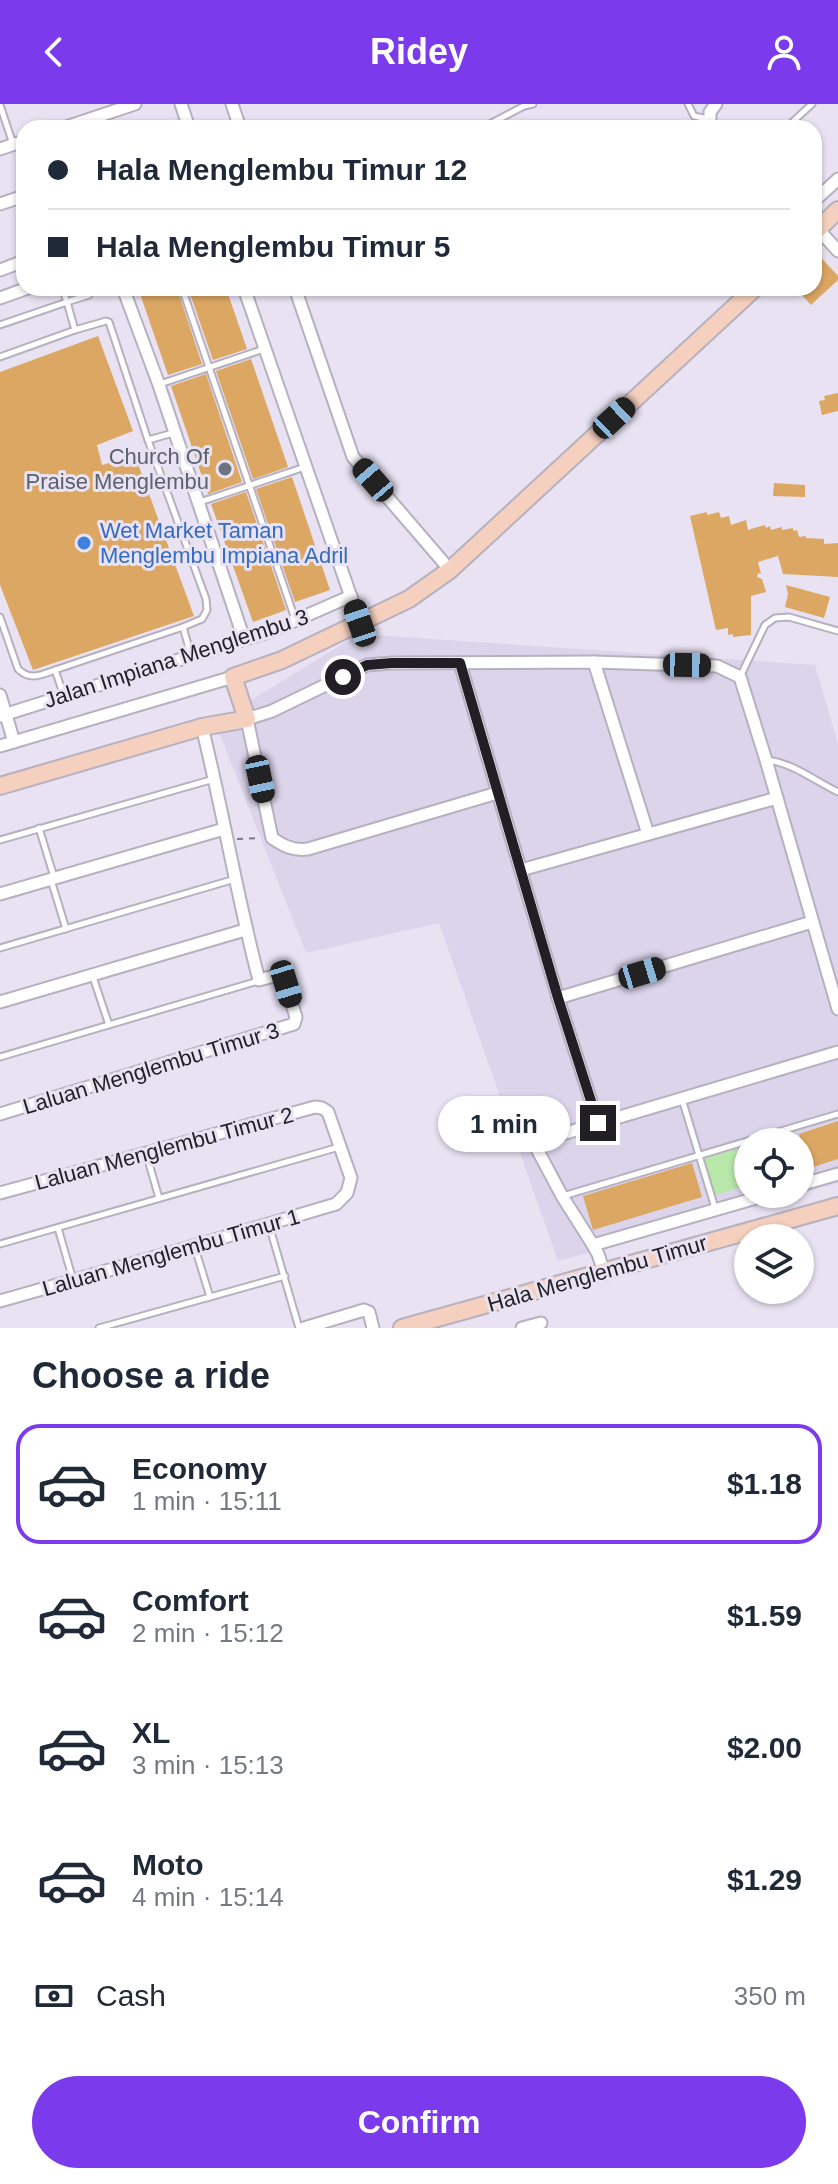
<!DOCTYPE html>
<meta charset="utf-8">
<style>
body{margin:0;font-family:Helvetica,sans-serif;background:#f2f2f3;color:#1f2937;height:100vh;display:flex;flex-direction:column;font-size:30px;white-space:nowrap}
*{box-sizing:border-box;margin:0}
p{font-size:26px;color:#747a83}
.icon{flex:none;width:44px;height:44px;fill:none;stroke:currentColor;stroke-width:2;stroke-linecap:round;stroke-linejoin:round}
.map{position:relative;height:1224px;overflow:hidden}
.sheet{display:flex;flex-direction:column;background:#fff;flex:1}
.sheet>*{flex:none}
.hud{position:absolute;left:16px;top:16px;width:806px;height:176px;border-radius:24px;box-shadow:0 2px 6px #0004;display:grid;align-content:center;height:176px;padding:0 32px;background:#fff}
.controls{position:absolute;left:734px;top:1024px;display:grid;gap:16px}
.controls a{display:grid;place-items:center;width:80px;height:80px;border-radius:50%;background:#fff;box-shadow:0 2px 6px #0004;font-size:40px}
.end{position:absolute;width:36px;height:36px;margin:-18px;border:10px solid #211f25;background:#fff;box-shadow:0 0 0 4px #fff}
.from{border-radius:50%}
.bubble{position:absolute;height:56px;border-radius:28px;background:#fff;box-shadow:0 2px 6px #0004;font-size:26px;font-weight:700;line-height:56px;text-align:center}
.car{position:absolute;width:24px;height:48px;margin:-24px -12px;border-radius:10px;box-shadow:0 0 6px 2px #0007;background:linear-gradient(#222 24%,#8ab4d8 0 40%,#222 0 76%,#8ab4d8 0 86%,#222 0)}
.hud b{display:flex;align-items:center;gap:28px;height:76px;font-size:30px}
.hud b+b{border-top:2px solid #e0e1e3}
.hud i{width:20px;height:20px;background:#1f2937}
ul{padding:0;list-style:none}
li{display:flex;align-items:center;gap:24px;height:120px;margin:0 16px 12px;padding:0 16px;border:4px solid transparent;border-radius:24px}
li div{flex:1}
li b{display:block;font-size:30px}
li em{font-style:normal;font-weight:700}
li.current{border-color:#7c3aed}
li>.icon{width:72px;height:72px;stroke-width:1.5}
h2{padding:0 32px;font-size:36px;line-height:96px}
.pay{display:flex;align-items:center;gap:20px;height:88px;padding:0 32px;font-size:30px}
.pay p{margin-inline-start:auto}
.action{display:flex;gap:16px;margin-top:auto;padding:16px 32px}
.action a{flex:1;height:92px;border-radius:48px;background:#7c3aed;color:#fff;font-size:32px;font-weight:700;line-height:92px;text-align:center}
header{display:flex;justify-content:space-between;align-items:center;height:104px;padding:0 32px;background:#7c3aed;color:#fff;font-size:36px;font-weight:700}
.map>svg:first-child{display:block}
</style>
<header><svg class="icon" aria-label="back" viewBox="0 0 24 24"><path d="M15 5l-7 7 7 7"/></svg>Ridey<svg class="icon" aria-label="person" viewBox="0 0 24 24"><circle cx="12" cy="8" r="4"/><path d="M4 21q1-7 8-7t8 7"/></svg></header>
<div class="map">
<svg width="838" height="1224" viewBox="0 0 838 1224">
<rect width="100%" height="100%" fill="#e8e2f2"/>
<!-- built -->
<polygon fill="#dcd4eb" points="359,530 815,561 838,640 838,1079 800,1090 800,1038 748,1038 748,1090 798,1090 558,1157 439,819 306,849 215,618"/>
<!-- green -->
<polygon fill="#b7e7a9" points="748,1042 748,1081 713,1092 702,1055"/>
<!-- building -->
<g fill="#dba762">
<polygon points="814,146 838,172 838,176 811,201 795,184 814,184"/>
<polygon points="138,184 177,184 202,260 168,271"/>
<polygon points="188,184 226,184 247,245 213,256"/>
<polygon points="98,232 133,327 97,341 102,361 135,352 194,512 33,566 0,481 0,268"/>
<polygon points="251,255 288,363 253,375 216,267"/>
<polygon points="206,270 242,378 208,390 171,282"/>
<polygon points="838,289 838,307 822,311 819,297 825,296 824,292"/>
<polygon points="292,373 330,486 295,498 256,385"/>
<polygon points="774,379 805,381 805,393 773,392"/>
<polygon points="246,388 286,506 253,518 211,400"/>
<polygon points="707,408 707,411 719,408 721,414 729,412 731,421 746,416 748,426 765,421 766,424 770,422 771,426 782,423 782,426 793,424 793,427 797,426 799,433 806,432 806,434 824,435 824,440 838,439 838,473 783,470 778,452 758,458 761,470 758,469 757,473 762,475 766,488 751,492 751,531 733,533 733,530 728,531 728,524 716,526 690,412"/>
<polygon points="786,481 830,493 824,514 785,503 788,490"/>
<polygon points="838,1017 838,1055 810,1064 799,1030"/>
<polygon points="692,1059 702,1093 593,1126 583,1092"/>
</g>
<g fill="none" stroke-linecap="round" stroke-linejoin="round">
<defs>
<g id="lane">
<polyline points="688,0 694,12 708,15"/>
<polyline points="0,1 13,40"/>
<polyline points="482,24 524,2 533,0"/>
<polyline points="786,24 812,0"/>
<polyline points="182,184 295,515"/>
<polyline points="89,191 67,198 75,226 106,217 109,218 148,336"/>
<polyline points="0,221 67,198 62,184"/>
<polyline points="0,253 75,226"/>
<polyline points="160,280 264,245"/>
<polyline points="173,329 148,336 206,495 207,506 202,515 183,523 191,551"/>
<polyline points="200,398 305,363"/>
<path d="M0 513 18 565C30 577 41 571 55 566"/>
<polyline points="740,573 765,521 775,514 789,513 838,527"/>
<polyline points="64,592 55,566 183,523"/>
<path d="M767 656C793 659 815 677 838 688"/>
<polyline points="39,724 54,773"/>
<polyline points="0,736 214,675"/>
<polyline points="51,776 66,825"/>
<polyline points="0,844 235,775"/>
<polyline points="93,873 109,921"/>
<polyline points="0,953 258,877"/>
<polyline points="682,995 715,1104"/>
<polyline points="146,1049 159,1094"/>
<polyline points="563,1092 838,1010"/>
<polyline points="269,1121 299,1224"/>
<polyline points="58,1124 73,1176"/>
<polyline points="0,1140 339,1043"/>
<polyline points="195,1144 210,1193"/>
<polyline points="99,1224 285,1172"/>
</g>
<g id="street">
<polyline points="181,0 189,24"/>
<polyline points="232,0 240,24"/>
<polyline points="63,24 135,0"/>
<polyline points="710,24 710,8 716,0"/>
<polyline points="0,45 24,37"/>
<polyline points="814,97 838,75"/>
<polyline points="0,100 24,92"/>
<polyline points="818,125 838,147"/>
<polyline points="0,166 24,157"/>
<polyline points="123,184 159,281 244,535"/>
<polyline points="244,184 360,519"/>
<polyline points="295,184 353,353 450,466"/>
<polyline points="0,194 28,184"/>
<polyline points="594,558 648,730"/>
<polyline points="460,559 558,894 598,1019"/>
<polyline points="0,591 14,638"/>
<polyline points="0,612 271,527 351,492"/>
<polyline points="0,642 233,573"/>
<path d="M497 689 308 745C293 747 284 742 272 734L247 615 272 607 367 561 392 559 594 558 717 562 740 573 766 656 838 905"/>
<polyline points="521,766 777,694"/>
<polyline points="0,790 224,725"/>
<polyline points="558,894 812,818"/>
<polyline points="0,898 245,826"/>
<path d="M0 1010 294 920 296 913 284 875 278 871 259 876C237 793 223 707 202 623"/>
<polyline points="800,1081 838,1070"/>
<polyline points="0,1089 315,1003 322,1004 328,1008 351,1074 347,1089 336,1100 194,1142 0,1197"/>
<polyline points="770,1090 593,1141 562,1092 537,1045 539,1037 838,948"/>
<polyline points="593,1141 598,1150 604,1168"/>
<polyline points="304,1224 364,1206 369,1208 373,1224"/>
<polyline points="522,1224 541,1219"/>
</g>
<g id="secondary">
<polyline points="814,129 838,106"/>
<polyline points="0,682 202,623 247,615 233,573 282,556 409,495 450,466 755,184"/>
<polyline points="402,1224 838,1102"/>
</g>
</defs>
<!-- lane casing -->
<use href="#lane" stroke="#b6b0bf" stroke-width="9"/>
<!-- street casing -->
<use href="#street" stroke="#b6b0bf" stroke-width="15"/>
<!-- secondary casing -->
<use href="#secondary" stroke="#b6b0bf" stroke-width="20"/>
<!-- path -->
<polyline stroke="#7d7984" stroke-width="2" stroke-dasharray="6 6" stroke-linecap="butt" points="237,735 259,734"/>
<!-- lane -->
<use href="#lane" stroke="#fff" stroke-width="5"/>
<!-- street -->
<use href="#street" stroke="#fff" stroke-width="11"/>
<!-- secondary -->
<use href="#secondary" stroke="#f5d0be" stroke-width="16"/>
</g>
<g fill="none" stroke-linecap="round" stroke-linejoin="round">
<!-- route -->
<polyline stroke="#211f25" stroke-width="10" points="343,573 367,561 392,559 460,559 558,894 598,1019"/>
</g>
<!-- markers -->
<circle fill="#6b7280" stroke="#e8e2f2" stroke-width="3" cx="225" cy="365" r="8"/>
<circle fill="#3f7fe0" stroke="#e8e2f2" stroke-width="3" cx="84" cy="439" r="8"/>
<g text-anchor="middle" stroke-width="6" stroke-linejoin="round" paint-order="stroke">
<!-- worship labels -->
<g font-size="22" fill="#5b616d" stroke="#e8e2f2" text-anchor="end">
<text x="209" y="360">Church Of<tspan x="209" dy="25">Praise Menglembu</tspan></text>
</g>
<!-- shop labels -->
<g font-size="22" fill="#366cbe" stroke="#e8e2f2" text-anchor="start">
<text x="100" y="434">Wet Market Taman<tspan x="100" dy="25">Menglembu Impiana Adril</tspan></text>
</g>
<!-- street labels -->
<g font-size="22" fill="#211f25" stroke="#e8e2f2">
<text transform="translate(176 554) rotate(-18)" y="8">Jalan Impiana Menglembu 3</text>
<text transform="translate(151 964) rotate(-17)" y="8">Laluan Menglembu Timur 3</text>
<text transform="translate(164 1044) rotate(-15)" y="8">Laluan Menglembu Timur 2</text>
<text transform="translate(171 1148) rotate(-16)" y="8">Laluan Menglembu Timur 1</text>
<text transform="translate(597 1169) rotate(-16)" y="8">Hala Menglembu Timur</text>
</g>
</g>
</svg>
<div class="controls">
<a><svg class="icon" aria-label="locate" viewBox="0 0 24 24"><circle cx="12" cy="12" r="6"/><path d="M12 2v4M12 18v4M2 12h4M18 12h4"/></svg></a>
<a><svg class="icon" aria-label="layers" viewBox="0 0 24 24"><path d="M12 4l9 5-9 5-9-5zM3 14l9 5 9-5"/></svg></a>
</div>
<i class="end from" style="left:343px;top:573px"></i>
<i class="end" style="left:598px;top:1019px"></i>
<div class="bubble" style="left:438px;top:992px;width:132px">1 min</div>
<i class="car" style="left:614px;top:314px;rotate:47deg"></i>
<i class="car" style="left:373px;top:376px;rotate:319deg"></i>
<i class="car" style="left:360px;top:519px;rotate:341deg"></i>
<i class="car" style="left:687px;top:561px;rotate:91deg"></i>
<i class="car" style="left:260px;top:675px;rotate:168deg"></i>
<i class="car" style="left:642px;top:869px;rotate:73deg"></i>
<i class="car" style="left:286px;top:880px;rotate:163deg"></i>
<div class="hud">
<b><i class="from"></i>Hala Menglembu Timur 12</b>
<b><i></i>Hala Menglembu Timur 5</b>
</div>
</div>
<section class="sheet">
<h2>Choose a ride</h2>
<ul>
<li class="current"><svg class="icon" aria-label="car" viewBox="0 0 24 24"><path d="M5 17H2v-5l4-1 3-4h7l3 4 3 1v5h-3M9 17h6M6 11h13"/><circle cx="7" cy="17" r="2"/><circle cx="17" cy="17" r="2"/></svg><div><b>Economy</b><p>1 min · 15:11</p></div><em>$1.18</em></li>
<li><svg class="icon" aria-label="car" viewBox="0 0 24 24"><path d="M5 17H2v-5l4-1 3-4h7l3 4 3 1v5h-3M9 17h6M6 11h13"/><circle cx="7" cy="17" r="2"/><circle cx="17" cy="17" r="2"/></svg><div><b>Comfort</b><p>2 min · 15:12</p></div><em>$1.59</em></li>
<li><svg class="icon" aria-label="car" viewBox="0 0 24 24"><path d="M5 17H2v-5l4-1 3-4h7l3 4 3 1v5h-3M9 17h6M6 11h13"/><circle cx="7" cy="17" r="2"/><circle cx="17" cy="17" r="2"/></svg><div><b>XL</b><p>3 min · 15:13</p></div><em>$2.00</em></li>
<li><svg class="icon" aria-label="car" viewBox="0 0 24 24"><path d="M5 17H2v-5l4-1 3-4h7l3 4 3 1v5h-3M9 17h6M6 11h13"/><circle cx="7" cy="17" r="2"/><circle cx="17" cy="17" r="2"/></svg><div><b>Moto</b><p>4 min · 15:14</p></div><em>$1.29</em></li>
</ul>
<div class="pay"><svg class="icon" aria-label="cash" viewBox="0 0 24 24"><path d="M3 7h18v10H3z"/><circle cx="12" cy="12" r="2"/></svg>Cash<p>350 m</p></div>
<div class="action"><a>Confirm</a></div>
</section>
